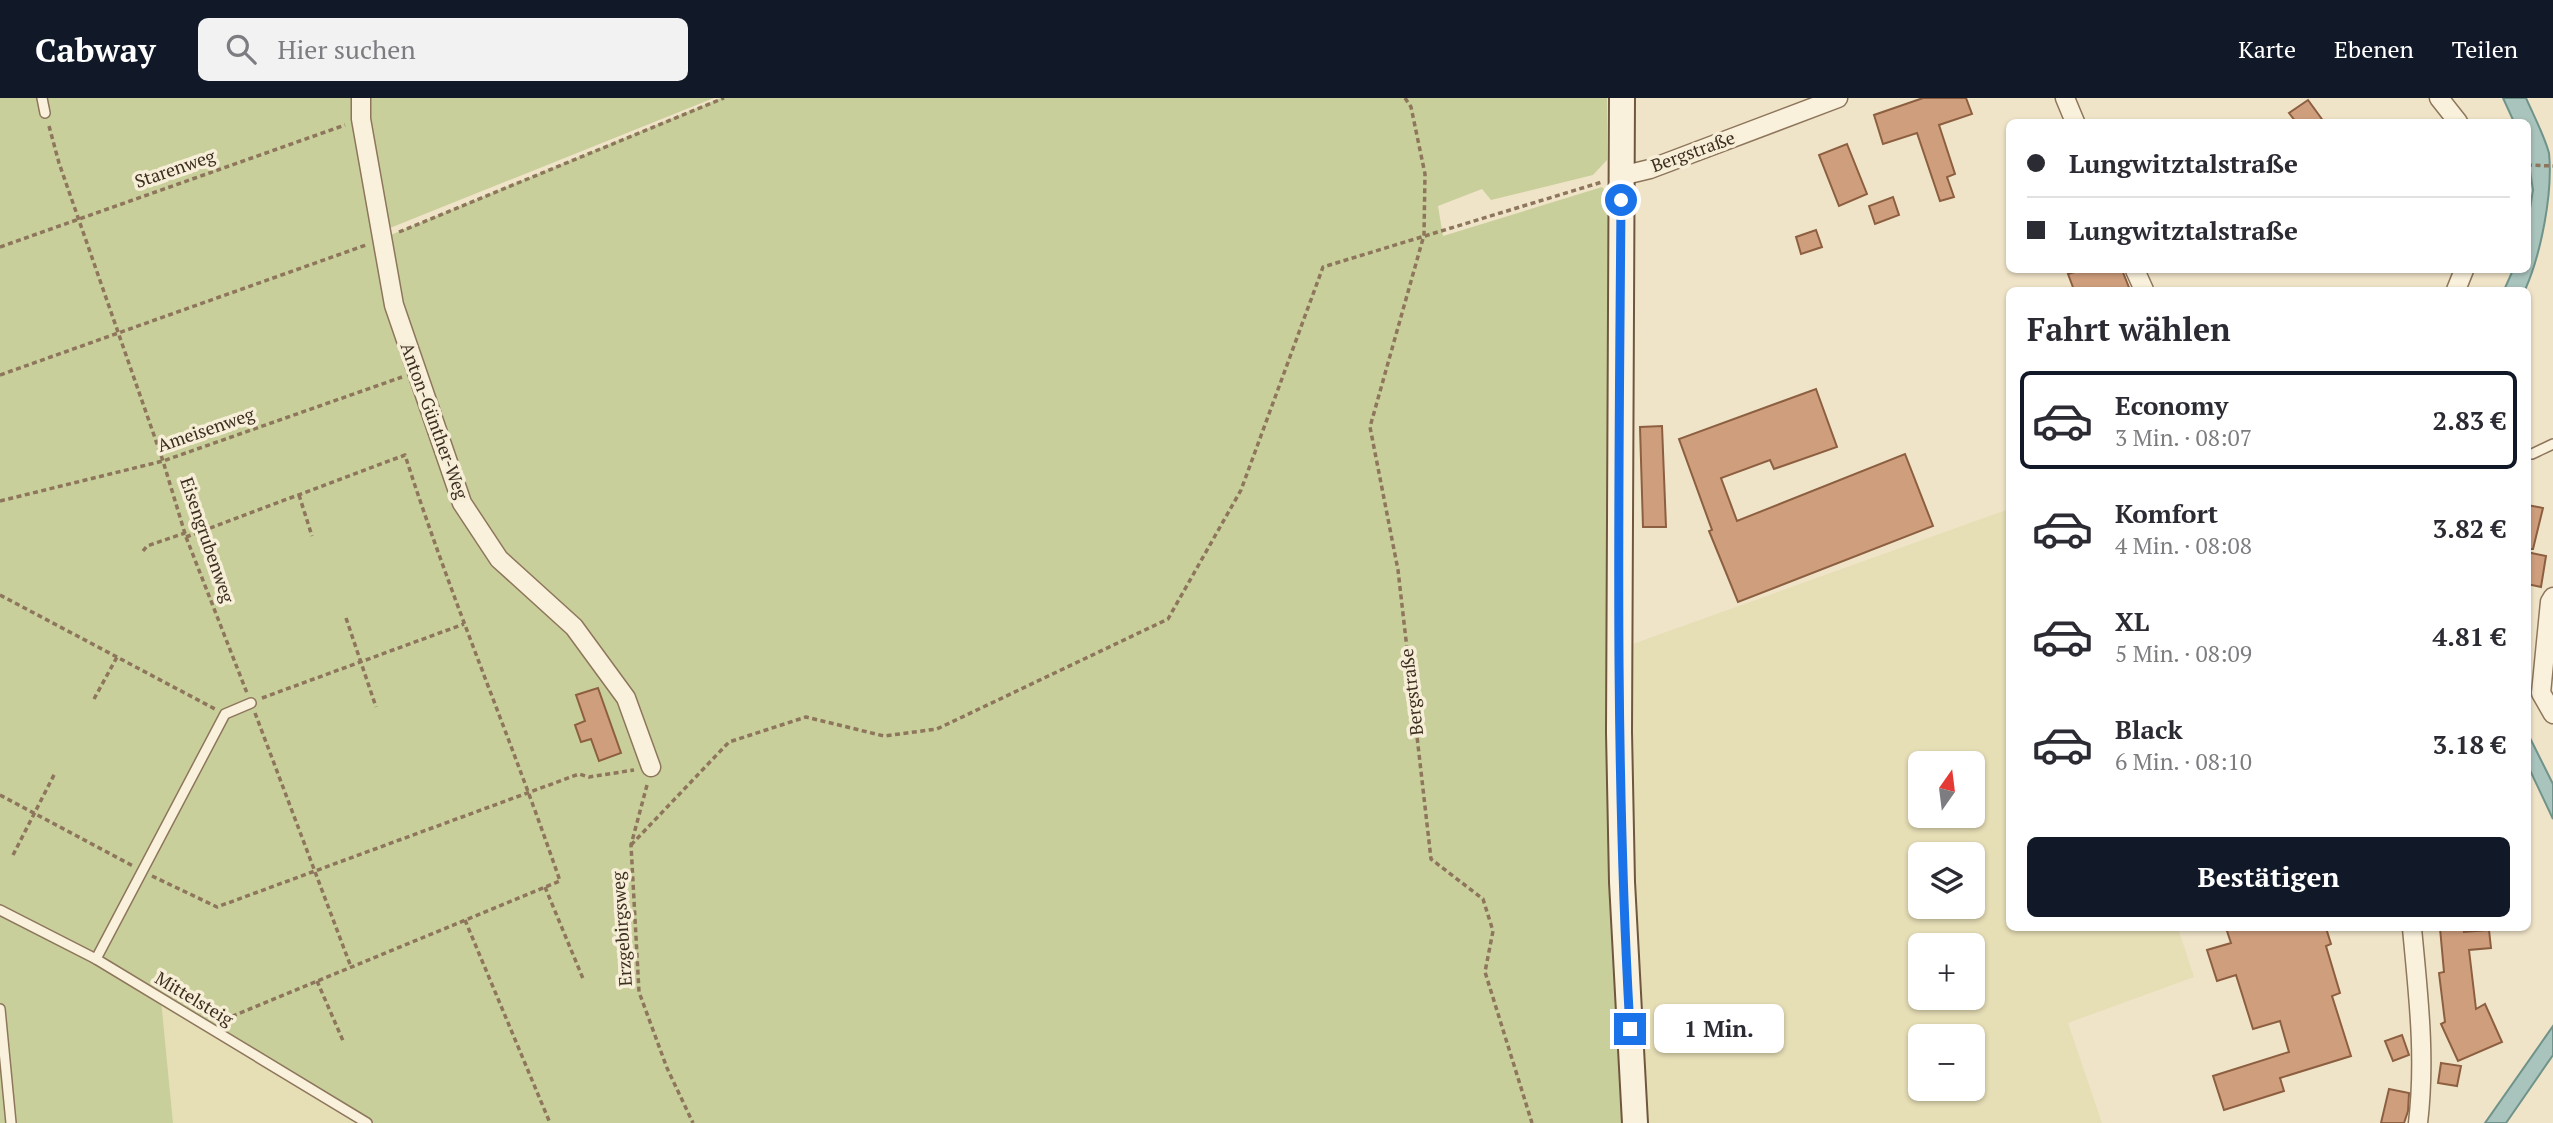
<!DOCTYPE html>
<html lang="de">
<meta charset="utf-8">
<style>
body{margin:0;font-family:"PT Serif",serif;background:#f2f2f3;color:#2b2b33;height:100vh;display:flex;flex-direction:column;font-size:26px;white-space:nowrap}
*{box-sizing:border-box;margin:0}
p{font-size:23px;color:#7c7c81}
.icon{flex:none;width:38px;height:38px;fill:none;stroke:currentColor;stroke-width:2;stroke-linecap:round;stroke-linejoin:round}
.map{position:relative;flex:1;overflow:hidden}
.drawer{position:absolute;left:2006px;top:189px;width:525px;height:644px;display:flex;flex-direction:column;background:#fff;border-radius:10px;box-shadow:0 2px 5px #0004}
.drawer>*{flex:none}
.hud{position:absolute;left:2006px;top:21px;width:525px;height:154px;border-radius:10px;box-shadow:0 2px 5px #0004;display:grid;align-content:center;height:154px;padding:0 21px;background:#fff}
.needle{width:46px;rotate:14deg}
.buttons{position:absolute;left:1908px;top:653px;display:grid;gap:14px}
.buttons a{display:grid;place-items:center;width:77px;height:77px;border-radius:10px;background:#fff;box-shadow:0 2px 5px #0004;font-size:35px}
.end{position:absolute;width:32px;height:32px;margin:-16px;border:9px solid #1a73e8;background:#fff;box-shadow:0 0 0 4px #fff}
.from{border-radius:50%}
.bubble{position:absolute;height:49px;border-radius:10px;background:#fff;box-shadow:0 2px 5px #0004;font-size:23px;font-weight:700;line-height:49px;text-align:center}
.hud b{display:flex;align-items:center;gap:24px;height:66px;font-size:26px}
.hud b+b{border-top:2px solid #e1e1e2}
.hud i{width:18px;height:18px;background:#2b2b33}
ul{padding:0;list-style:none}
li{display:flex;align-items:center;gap:21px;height:98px;margin:0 14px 10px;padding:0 7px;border:4px solid transparent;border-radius:10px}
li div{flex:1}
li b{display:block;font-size:26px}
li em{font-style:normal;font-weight:700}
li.on{border-color:#111827}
li>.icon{width:63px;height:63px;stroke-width:1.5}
h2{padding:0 21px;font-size:32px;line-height:84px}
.button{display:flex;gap:14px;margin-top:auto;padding:14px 21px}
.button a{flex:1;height:80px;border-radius:10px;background:#111827;color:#fff;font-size:28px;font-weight:700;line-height:80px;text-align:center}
header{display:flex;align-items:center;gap:42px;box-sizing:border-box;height:98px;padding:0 35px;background:#111827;color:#fff}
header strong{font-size:33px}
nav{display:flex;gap:38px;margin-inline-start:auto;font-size:24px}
.search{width:490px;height:63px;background:#f2f2f3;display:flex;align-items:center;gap:18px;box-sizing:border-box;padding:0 24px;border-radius:10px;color:#7c7c81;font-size:26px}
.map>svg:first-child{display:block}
</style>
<header>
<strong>Cabway</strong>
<div class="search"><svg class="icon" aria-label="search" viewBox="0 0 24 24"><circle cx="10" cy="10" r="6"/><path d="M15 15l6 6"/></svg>Hier suchen</div>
<nav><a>Karte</a><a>Ebenen</a><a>Teilen</a></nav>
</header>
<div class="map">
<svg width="2553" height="1025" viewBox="0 0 2553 1025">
<rect width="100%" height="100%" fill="#f0e4c8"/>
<!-- farmland -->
<g fill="#e6deb5" fill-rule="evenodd">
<path d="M2009 411V830H2178L2194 879 2068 925 2102 1025H1644L1629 764 1627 548ZM1920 665H1972V718H1920ZM1920 756H1972V808H1920ZM1920 847H1972V900H1920ZM1920 938H1972V990H1920Z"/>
<polygon points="161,900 367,1025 173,1025"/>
</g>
<!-- green -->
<polygon fill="#c9cf9b" points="0,0 714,0 380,134 381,141 721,0 1607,0 1607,62 1593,77 1491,102 1482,91 1438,108 1443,138 1602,89 1608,95 1607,556 1623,1025 367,1025 161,901 173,1025 0,1025"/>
<!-- water -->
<g fill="#a9c4bc" stroke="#6f938a" stroke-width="2">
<path d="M2503 0H2526C2534 18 2544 37 2549 55 2553 95 2541 156 2525 192H2504L2513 172H2527V129L2533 92 2527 54V24H2514Z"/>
<polygon points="2527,634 2553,686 2553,721 2527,666"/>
<polygon points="2553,928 2553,957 2506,1025 2485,1025"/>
</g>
<!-- building -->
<g fill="#cf9f7d" stroke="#8d5f41" stroke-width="2">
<polygon points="1923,0 1966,0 1972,16 1939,27 1955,76 1947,79 1954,99 1940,103 1917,35 1883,46 1874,17"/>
<polygon points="2308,2 2324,24 2296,24 2289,15"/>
<polygon points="1847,46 1867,96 1839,108 1819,57"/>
<polygon points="1893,99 1899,117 1875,126 1869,108"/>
<polygon points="1816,132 1822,149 1801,156 1796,139"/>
<polygon points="2081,172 2122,172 2130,192 2074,192 2068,176"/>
<polygon points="1816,291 1837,349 1774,371 1770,362 1721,380 1737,423 1905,356 1933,428 1738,504 1709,433 1712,432 1679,341"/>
<polygon points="1662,328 1666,429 1643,429 1640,329"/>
<polygon points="2527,407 2543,410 2533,451 2527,451"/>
<polygon points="2527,454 2546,458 2541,489 2527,486"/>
<polygon points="598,590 621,655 599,663 591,641 581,644 575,627 585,623 576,597"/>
<polygon points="2226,830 2326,830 2331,846 2326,848 2340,895 2332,898 2351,958 2280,980 2284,993 2224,1012 2213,978 2289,954 2280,923 2253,931 2236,877 2217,883 2207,852 2231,845"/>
<polygon points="2440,830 2464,830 2464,834 2489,832 2491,850 2469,852 2476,911 2485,906 2502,944 2458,963 2441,926 2445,924 2439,875 2444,874"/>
<polygon points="2402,937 2409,957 2393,963 2385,943"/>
<polygon points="2441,965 2461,968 2457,988 2438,985"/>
<polygon points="2389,991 2409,995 2408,1013 2404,1025 2381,1025"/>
</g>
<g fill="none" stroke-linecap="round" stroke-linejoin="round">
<defs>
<g id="lane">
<polyline points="42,0 45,15"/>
<polyline points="2532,356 2553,346"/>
<polyline points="0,812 96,861 367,1025"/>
<polyline points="96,861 225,616 251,605"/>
<polyline points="0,911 11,1025"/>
</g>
<g id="street">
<polyline points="361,0 361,21 394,207 462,405 499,461 574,529 626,600 651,669"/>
<polyline points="2065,0 2075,24"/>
<polyline points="2439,0 2458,24"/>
<polyline points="1621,78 1650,71 1838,0"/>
<polyline points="2135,172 2144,192"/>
<polyline points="2456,192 2464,172"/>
<polyline points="2553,499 2550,504 2541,595 2553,616"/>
<path d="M2412 830C2418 895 2426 959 2418 1025"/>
</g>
<polyline id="secondary" points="1622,0 1619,634 1622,784 1635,1025"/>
</defs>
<!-- lane casing -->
<use href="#lane" stroke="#8d765c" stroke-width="12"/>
<!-- street casing -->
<use href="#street" stroke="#8d765c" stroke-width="21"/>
<!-- secondary casing -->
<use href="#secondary" stroke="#6f573f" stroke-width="28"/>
<!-- path -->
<g stroke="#8d765c" stroke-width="3.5" stroke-dasharray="5 3.5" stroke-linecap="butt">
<polyline points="1405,0 1411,9 1425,76 1424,137 1370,329 1398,472 1431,761 1483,801 1493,833 1485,874 1532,1025"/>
<polyline points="49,28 59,65 163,363 186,439 247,595"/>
<polyline points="2527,67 2553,68"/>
<polyline points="399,134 724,0"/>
<polyline points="0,149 345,27"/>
<polyline points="0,277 366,147"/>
<polyline points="299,397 312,438"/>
<polyline points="0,403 163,363 402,279"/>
<path d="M186 439 405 357C451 501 511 640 560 783L223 922"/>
<polyline points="143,453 147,448 185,435"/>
<polyline points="0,497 215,611"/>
<polyline points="346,520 376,609"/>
<polyline points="262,600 464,526"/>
<polyline points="94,601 117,559"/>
<polyline points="255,615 351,869"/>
<polyline points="647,687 631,747 639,894 667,970 693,1025"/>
<polyline points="0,697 133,768"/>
<polyline points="631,747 729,644 806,619 884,638 937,631 1168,521 1241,392 1323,169 1602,84"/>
<polyline points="13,757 55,675"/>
<polyline points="152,778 217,809 579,676 589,679 634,672"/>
<polyline points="545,789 584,883"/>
<polyline points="465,822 550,1025"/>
<polyline points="317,883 344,945"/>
</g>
<!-- lane -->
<use href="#lane" stroke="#faf1dc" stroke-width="9"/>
<!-- street -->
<use href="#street" stroke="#faf1dc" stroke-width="18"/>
<!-- secondary -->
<use href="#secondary" stroke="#faf1dc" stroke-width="24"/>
</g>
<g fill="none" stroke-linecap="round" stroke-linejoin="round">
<!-- route -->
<path stroke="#1a73e8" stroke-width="9" d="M1621 102C1619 378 1614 655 1630 931"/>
</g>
<g text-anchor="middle" stroke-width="7" stroke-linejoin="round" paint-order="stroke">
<!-- street labels -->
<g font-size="18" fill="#3d2e20" stroke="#f7eed8">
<text transform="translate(1693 54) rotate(-20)" y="6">Bergstraße</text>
<text transform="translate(175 71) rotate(-19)" y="6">Starenweg</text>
<text transform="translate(434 323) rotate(70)" y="6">Anton-Günther-Weg</text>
<text transform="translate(206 332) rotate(-19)" y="6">Ameisenweg</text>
<text transform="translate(207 442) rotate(71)" y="6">Eisengrubenweg</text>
<text transform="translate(1412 594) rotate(-97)" y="6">Bergstraße</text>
<text transform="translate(622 831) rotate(-94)" y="6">Erzgebirgsweg</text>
<text transform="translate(194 901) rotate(31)" y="6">Mittelsteig</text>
</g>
</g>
</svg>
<div class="buttons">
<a><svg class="needle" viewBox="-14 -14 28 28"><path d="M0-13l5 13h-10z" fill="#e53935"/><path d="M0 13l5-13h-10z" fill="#7c7c81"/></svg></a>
<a><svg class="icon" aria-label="layers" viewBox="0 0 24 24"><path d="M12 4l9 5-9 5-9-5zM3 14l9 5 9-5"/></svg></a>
<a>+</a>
<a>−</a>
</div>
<i class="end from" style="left:1621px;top:102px"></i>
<i class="end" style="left:1630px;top:931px"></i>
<div class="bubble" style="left:1654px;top:906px;width:130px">1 Min.</div>
<div class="hud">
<b><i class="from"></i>Lungwitztalstraße</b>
<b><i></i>Lungwitztalstraße</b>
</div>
<section class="drawer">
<h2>Fahrt wählen</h2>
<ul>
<li class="on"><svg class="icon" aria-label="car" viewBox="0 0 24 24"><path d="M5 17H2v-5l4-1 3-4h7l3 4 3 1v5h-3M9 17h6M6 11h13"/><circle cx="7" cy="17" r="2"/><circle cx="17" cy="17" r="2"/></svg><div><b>Economy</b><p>3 Min. · 08:07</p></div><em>2.83 €</em></li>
<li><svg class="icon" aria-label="car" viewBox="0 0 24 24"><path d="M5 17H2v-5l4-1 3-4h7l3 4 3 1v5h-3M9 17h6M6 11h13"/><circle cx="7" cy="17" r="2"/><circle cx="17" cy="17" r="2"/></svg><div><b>Komfort</b><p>4 Min. · 08:08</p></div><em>3.82 €</em></li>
<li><svg class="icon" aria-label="car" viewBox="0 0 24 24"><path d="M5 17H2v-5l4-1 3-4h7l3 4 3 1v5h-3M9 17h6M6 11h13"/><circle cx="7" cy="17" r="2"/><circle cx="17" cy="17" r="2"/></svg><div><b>XL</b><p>5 Min. · 08:09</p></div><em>4.81 €</em></li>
<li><svg class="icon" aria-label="car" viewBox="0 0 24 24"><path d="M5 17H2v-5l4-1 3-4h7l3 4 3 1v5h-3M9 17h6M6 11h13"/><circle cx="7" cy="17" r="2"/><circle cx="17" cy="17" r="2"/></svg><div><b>Black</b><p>6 Min. · 08:10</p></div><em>3.18 €</em></li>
</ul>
<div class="button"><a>Bestätigen</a></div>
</section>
</div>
